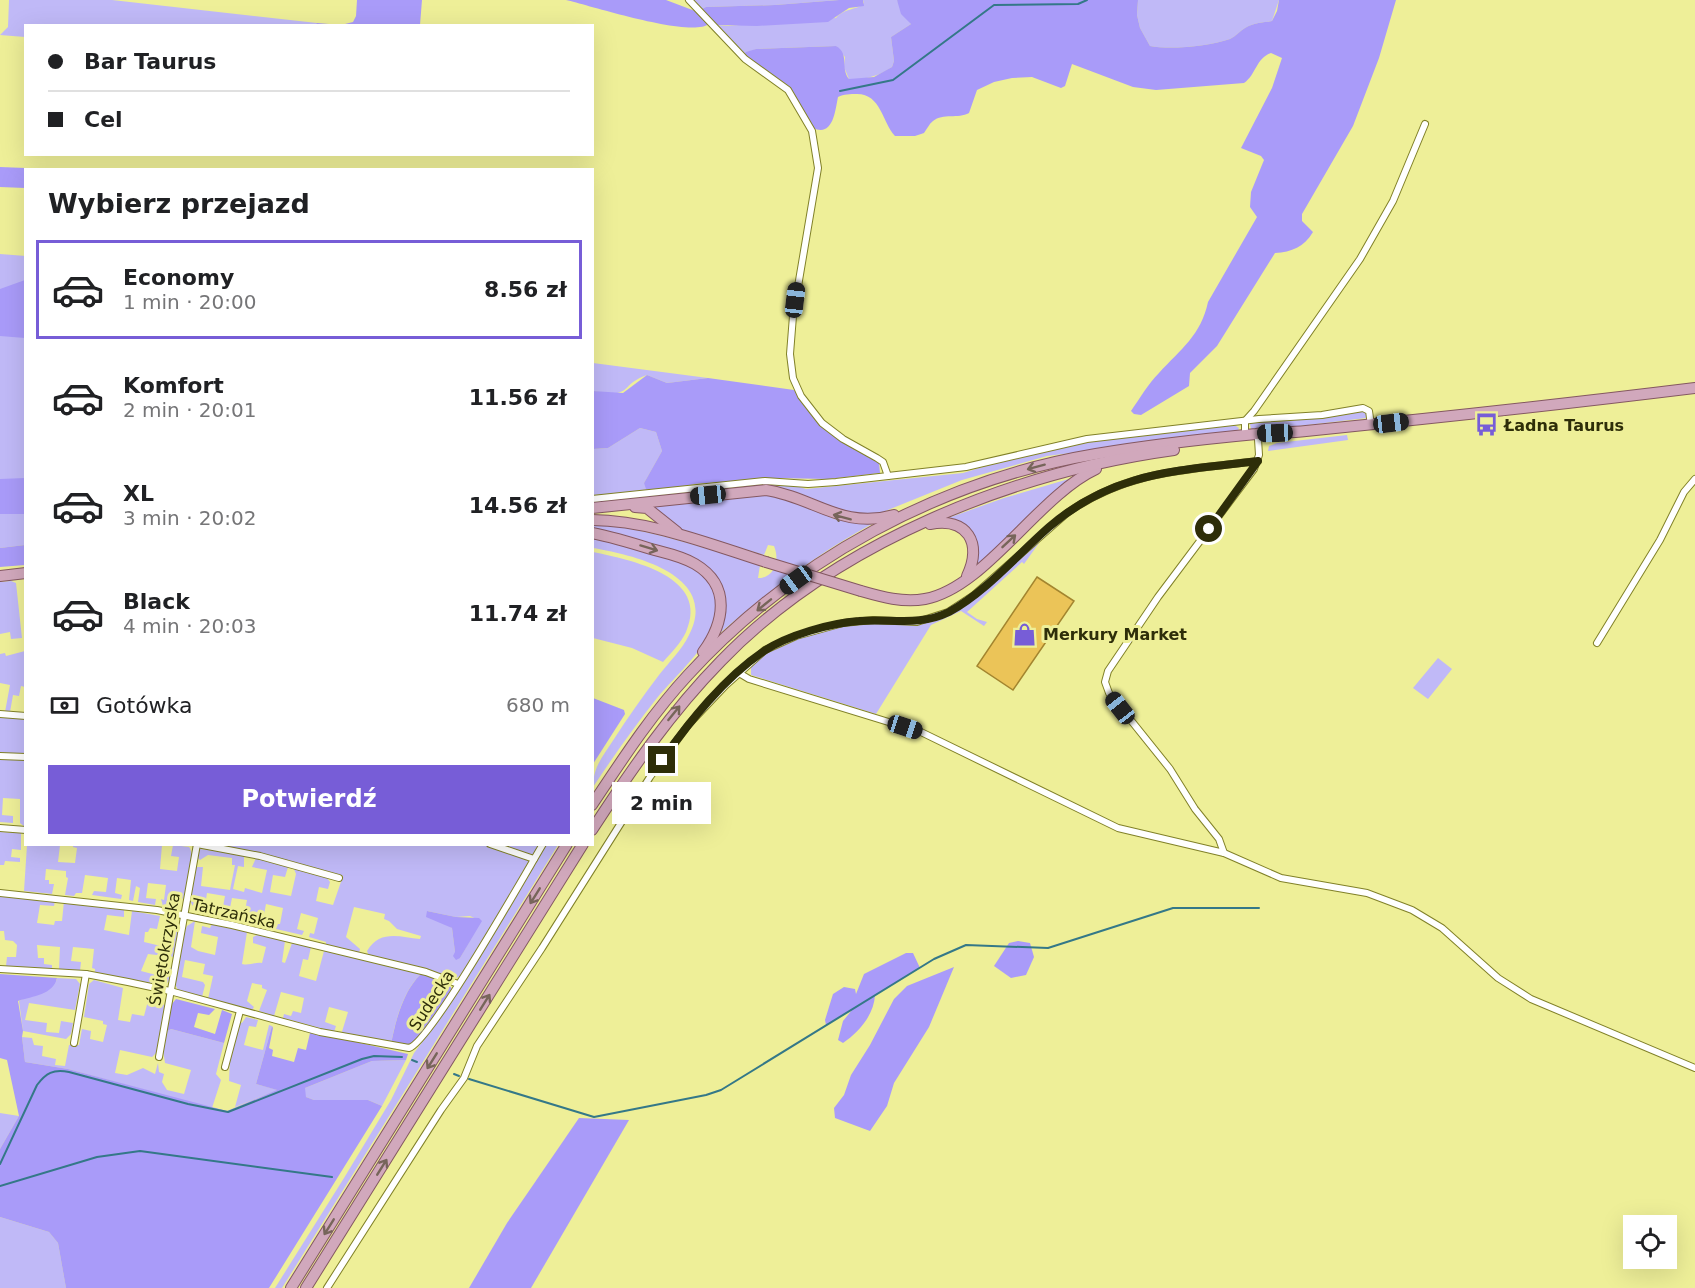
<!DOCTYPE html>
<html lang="pl">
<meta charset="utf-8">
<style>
body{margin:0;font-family:"DejaVu Sans",sans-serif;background:#f2f2f2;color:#202124;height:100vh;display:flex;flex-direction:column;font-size:22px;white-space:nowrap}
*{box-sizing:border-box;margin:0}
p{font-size:20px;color:#757577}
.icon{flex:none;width:33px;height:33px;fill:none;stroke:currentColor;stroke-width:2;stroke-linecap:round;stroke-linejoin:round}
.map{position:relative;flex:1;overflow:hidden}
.drawer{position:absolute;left:24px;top:168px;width:570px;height:678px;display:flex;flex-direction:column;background:#fff;border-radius:0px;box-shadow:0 6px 24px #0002}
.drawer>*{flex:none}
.banner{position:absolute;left:24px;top:24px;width:570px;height:132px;border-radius:0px;box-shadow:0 6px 24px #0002;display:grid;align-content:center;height:132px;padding:0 24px;background:#fff}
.controls{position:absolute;left:1623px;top:1215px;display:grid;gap:12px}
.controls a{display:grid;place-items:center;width:54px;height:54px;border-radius:0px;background:#fff;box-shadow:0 6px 24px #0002;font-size:30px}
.end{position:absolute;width:27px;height:27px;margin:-14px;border:8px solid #2e2e09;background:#fff;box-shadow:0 0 0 3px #fff}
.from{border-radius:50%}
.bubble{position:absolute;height:42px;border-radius:0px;background:#fff;box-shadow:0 6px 24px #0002;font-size:20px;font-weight:700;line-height:42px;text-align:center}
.car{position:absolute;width:18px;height:36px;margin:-18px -9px;border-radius:8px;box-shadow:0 0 4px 2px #0007;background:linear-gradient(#222 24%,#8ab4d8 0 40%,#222 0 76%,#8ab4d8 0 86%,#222 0)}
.banner b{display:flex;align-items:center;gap:21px;height:57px;font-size:22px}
.banner b+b{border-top:2px solid #e0e0e0}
.banner i{width:15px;height:15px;background:#202124}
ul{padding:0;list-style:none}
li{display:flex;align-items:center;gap:18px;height:99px;margin:0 12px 9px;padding:0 12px;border:3px solid transparent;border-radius:0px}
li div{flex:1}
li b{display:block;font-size:22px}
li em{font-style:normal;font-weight:700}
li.active{border-color:#775dd7}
li>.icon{width:54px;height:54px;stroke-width:1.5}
h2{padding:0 24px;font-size:27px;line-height:72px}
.pay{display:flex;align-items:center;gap:15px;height:66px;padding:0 24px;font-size:22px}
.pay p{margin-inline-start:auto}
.cta{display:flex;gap:12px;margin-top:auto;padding:12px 24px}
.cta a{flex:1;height:69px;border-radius:0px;background:#775dd7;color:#fff;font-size:24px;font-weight:700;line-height:69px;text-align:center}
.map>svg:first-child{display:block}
</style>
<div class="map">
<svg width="1695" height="1288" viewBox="0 0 1695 1288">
<rect width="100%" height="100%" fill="#eeef98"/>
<!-- green -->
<g fill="#c0b9f7" fill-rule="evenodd">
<polygon points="9,0 112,0 317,23 315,26 26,26 25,37 0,35 8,27"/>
<polygon points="692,0 839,0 775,5 706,7 700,10"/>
<path d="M863 0H897L911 24 891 37 894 61 892 67C879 76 865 80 849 79L844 67 845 57 836 46 756 49 744 55 715 25 728 26 836 18C846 7 856 11 864 3Z"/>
<path d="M1138 0H1279L1272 21C1262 23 1255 22 1245 28 1240 31 1236 36 1230 39 1210 46 1171 50 1150 46L1140 28 1137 15Z"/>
<polygon points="0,254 26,256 25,545 0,548"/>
<path d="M593 363 708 378 667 383 647 375C618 385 634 399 593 391Z"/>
<polygon points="1363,411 1367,414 1366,418 1291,427 1251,429 1250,424 1257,421 1277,422"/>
<polygon points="1233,424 1239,428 1237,432 1047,456 962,480 878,514 844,513 782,488 593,504 592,502 765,483 791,484 806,489 963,473 999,462 1082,443"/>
<polygon points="640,428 656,432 662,451 644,483 658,491 593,495 592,449 608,448"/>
<polygon points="1347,435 1348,440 1268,451 1269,446 1277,443"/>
<path d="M1072 478 977 566C981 545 970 523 948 518L1004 498Z"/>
<path d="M760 493 798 502 834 519 872 524C816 554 768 592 720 633 732 605 719 591 706 567L593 529 592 523C650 529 704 548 760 565L758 578C775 578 780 560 774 546L768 545 764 555 685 531 675 527 649 506Z"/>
<path d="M593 537C626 546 678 553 704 576 714 586 720 604 716 618 710 646 675 676 657 698 634 727 613 757 593 787 593 767 603 756 614 739 628 717 643 696 659 675 669 662 682 650 689 635 720 575 634 555 593 548Z"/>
<path d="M1037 543H1039L1024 564 1022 562 967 612 977 619 987 622 984 626 961 611 931 625 876 714 751 675V667C769 643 839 622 868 622 890 622 910 627 932 622 977 611 1001 566 1037 543Z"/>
<path d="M593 552C631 560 711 576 686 632 681 643 671 653 663 662L632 648 593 638Z"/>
<polygon points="11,581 16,583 22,638 11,639 10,632 0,634 0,582"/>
<polygon points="25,651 25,687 21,686 19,696 13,695 10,712 5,712 10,685 0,683 0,654 5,653 6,656"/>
<polygon points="1438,658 1452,669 1428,699 1413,688"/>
<polygon points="0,717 25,719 25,754 0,753"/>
<polygon points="0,758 25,759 25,827 20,823 20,799 3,798 2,815 13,816 13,823 0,822"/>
<polygon points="0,832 21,833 21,850 12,849 11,857 20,858 20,862 5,861 4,865 0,865"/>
<path d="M27 845H60L58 862 75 863 77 848 73 847V845H162L160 869 177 871 179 857 171 856 173 845 189 847C197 856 187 902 175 908L163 906 161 899 164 900 166 885 148 883 146 898 156 899 155 905 138 902 140 888 136 886 133 901 129 900 131 880 117 878 115 893 122 895 121 899 92 895 94 891 106 892 108 878 85 875 82 893H76L74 896 65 895 68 878 66 877V871L46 869 45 880H49V884H54L52 894 24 891Z"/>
<path d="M213 845H541L462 975 456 978 369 956 367 951C380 929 400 937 420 939L421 936 397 929 389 921 384 919 385 914 354 907 346 937 360 949 359 953 326 944V942L309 937 310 933 314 934 318 918 301 913 297 929 304 931 302 935 276 929 278 924H280L283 908 266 904 263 920 272 922 271 928 241 921 242 916H244L247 900 232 898 229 913 236 916 235 920 221 917 225 896 207 893 205 906 215 909 214 915C180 909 191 895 195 867H203L201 886 230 890 235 865H232V858L208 855 200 860 197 857 200 849 244 855V867L238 866 233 889 244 892 245 888 262 893 267 870 252 867 256 858 288 867 285 877 273 875 270 892 291 896 296 874 294 869 297 868 327 878 330 882 328 889 319 887 316 901 333 905 343 876 264 855ZM427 911 456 917 470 916 481 921 460 958 455 952 452 928Z"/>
<polygon points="546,845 558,845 282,1288 275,1288 344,1178 391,1100 414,1053 429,1033"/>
<path d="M0 896 55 900 54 906 40 905 37 923 54 925 55 921H62L64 901 124 909V917L107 915 104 930 129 935 132 911 160 916 157 929 150 928 148 932H145L144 942 165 947 170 923 168 921 170 917C185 922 176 945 174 957L148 954 141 971 160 976 163 967 171 968 170 980 165 985H160L95 972V969L92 968 94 949 73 947 71 961 81 962 80 971 59 969 60 947 37 945 38 958H44V964L52 965V969L6 966 7 957H16L17 945 13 941 5 940 4 931H0Z"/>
<path d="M195 921 191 947 198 951 215 955 218 937 201 933 202 926 210 928 212 924 247 932 242 964C249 966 254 962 262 963L266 947 253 943V937L257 935 285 941 282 962 285 963 292 943 311 947 308 960 303 959 299 976 316 981 324 951 421 974C403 991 395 1021 391 1045L341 1035 348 1012 329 1007 325 1022 336 1026 334 1032 283 1018 284 1014 291 1016 293 1011 301 1013 304 998 281 992 274 1016 259 1011 267 990 262 988V985L252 983 247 1001 254 1007 252 1010 208 999 213 976 203 974 205 964 185 960 182 977 203 982 205 985 202 997 178 990 175 984 184 933 187 926Z"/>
<polygon points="57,978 76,979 80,984 75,1010 29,1003 25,1020 47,1023 46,1032 59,1033 61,1021 73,1023 71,1034 66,1039 23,1031 19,1001 57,980"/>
<polygon points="94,980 123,988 118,1020 130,1022 132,1014 144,1016 148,1001 165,1005 157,1052 152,1057 120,1050 115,1073 127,1075 143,1068 155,1074 158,1063 159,1072 164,1074 162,1082 167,1090 184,1094 191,1070 165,1063 163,1050 167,1031 171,1029 224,1043 216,1074 221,1080 212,1108 68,1069 25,1062 22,1037 32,1038 34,1045 43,1046 42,1056 56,1059 55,1065 65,1066 69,1045 79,1045 82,1029 91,1031 90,1039 103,1042 107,1025 103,1024 103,1021 84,1017 89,984"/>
<polygon points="246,1017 258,1020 256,1027 249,1026 244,1045 263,1050 269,1025 272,1026 256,1084 278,1090 235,1107 241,1085 229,1081 230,1058 239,1022 242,1023"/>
<polygon points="406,1060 382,1106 368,1100 314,1100 306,1097 304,1093 305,1088 372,1061"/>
<polygon points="0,1113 19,1116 0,1149"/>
<polygon points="0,1217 49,1232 58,1243 66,1288 0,1288"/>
</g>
<!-- forest -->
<g fill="#a99bf9">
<polygon points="357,0 422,0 420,25 315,25 317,23 341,25 353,22 356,16"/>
<path d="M566 0H666L695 11 709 24C690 38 592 6 566 0Z"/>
<polygon points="839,0 863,0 864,6 849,8 828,22 757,26 715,25 700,10 706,7 775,5"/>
<path d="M897 0H1138L1137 15 1140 28 1150 46C1171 50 1210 46 1230 39 1236 36 1240 31 1245 28 1255 22 1262 23 1272 21L1277 11 1279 0H1396L1379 58 1353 126 1302 214V221L1313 232C1304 247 1292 252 1275 253L1217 346 1190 373 1189 386 1141 415 1134 414 1131 411C1140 398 1148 384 1159 373 1181 349 1201 335 1208 302L1257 217 1250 207 1251 192 1264 160 1261 156 1241 148 1272 88 1282 58 1271 53C1256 58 1256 75 1244 83L1156 90 1133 87 1072 64 1065 86 1061 88 1032 77 1012 78 994 82 977 90 969 113C958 119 943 113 933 121 929 124 927 129 924 133L915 136H895C882 122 881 94 857 94 850 94 844 94 838 97 835 112 833 137 813 128L786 84 744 55 746 52 756 49 836 46C850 54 840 68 849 79L874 77 892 67 894 61 891 37 911 24 901 14Z"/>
<polygon points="0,167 51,169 26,170 25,188 0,187"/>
<polygon points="25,280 25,338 0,336 0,289"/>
<path d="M647 375 667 383 708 378 794 390 826 430 879 462 880 473 829 479 772 478 694 484C679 490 662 492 646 489L644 483 662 451 656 432 640 428 608 448 593 449V391L623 393Z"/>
<polygon points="25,478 25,514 0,514 0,479"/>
<polygon points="25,545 25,565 0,567 0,548"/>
<polygon points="593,698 624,710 625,714 593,764"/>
<polygon points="427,911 456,917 479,918 482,921 460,958 456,960 453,956 455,952 452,928 426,917"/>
<polygon points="1018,941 1030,943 1034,957 1026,975 1011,978 994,966 1009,943"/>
<path d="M906 953H913L920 968 875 995C874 1015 859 1032 843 1043L838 1040 843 1021 852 1010 826 1025 825 1020 833 994 844 987 855 989 856 994 864 974Z"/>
<polygon points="954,967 929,1027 894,1083 887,1106 870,1131 835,1118 834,1108 844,1095 851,1075 870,1045 894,999 907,986"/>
<path d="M0 974 57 978C53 995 33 996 18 1001L23 1031 22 1037 25 1062 68 1069 227 1111 277 1090 256 1084 272 1026 273 1028 269 1048 273 1050 272 1056 294 1062 298 1048 306 1050 310 1033 313 1032 408 1054 406 1060 372 1061 305 1088 306 1097 314 1100H368L382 1106 269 1288H66L58 1243 49 1232 0 1217V1149L19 1116 7 1060 0 1058Z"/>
<path d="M421 974 446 981 452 989 429 1026 410 1047 391 1045C395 1022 403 991 421 974Z"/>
<polygon points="176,999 215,1009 209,1015 198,1013 194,1027 215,1034 222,1010 232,1014 224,1043 171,1029 167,1031 171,1005"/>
<polygon points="579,1118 629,1120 531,1288 469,1288 507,1223"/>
</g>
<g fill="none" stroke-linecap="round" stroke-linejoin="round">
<!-- stream -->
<g stroke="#347888" stroke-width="2">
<polyline points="840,91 893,80 994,5 1078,4 1087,0"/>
<polyline points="412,1060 417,1062"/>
<polyline points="454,1074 459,1076"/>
<polyline points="469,1079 594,1117 706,1095 721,1090 934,959 966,945 1048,948 1173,908 1259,908"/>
<path d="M0 1164 37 1085C46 1073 53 1069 69 1072L188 1104 228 1112 362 1059 374 1056 402 1057"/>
<polyline points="0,1186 97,1157 140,1151 332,1177"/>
</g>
</g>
<!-- building -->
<polygon fill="#ebc458" stroke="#a3852f" stroke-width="1.5" points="1037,577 1074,601 1013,690 977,666"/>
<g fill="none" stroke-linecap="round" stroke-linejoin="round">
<defs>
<g id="street">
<polyline points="689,0 745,59 788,90 812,131 818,168 793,316 790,354 793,378 801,396 822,423 843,439 877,458 883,462 888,476"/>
<polyline points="1245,435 1245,421 1254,411 1360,259 1393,201 1425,124"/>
<polyline points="592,499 765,481 808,484 836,482 966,467 1087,439 1259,419 1322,415 1363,408 1369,411 1371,425"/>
<polyline points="1597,643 1660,540 1684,492 1695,479"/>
<polyline points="739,673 749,679 921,732 1118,828 1224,853 1281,878 1367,893 1412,910 1442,928 1498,978 1531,999 1695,1068"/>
<polyline points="0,714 26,716"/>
<polyline points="0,756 26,757"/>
<polyline points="0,828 26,830"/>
<polyline points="197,844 260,856 339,878"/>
<polyline points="490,844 534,859"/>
<polyline points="1224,853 1219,839 1195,809 1170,769 1109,693 1105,682 1108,671 1158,597 1254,469 1259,455 1258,439"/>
<polyline points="0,893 157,910 232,925 426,972 458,984"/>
<path d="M0 969 86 974 128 982 170 991 320 1032 409 1048C430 1043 525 874 543 844"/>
<polyline points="74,1043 86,974"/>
<polyline points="159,1057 197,844"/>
<polyline points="225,1067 240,1011"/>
<path d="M327 1288 441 1110 464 1078 477 1046 542 948 650 777 689 724 726 685 765 650 796 636 843 623 873 620 917 622 948 612 974 595 1067 513C1128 470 1187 470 1258 461"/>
</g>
<g id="primary">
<polyline points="635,507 647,508 677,532"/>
<path d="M592 508 766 490C814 497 842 530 894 515"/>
<path d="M592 520C649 520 712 545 766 562"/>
<path d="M930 524C967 517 983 543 967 576"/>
<path d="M592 533C612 537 632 543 651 549 666 553 682 556 695 564 732 586 724 623 703 652"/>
<polyline points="0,576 26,573"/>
<path d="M861 591C882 597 903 603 925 599 985 588 1038 496 1096 469"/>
<path d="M592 805C622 760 651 715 688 675 794 559 941 480 1096 454 1149 445 1203 439 1256 434 1273 432 1289 433 1306 431 1436 418 1565 404 1695 388"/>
<path d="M592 830C631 770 671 712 721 661 835 543 1013 472 1174 450"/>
<polyline points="291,1288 567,844"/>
<polyline points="306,1288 583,844"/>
</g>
</defs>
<!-- street casing -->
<use href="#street" stroke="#818128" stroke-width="8"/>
<!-- primary casing -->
<use href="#primary" stroke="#845861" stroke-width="12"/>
<!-- street -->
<use href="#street" stroke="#fff" stroke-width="6"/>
<!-- primary -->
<use href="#primary" stroke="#d1a8bc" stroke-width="10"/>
<defs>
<polyline id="primary-bridge" points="766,562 861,591"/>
</defs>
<!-- primary-bridge casing -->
<use href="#primary-bridge" stroke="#845861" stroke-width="12" stroke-linecap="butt"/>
<!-- primary-bridge -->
<use href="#primary-bridge" stroke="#d1a8bc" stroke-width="10"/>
</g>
<!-- one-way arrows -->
<defs><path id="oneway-shaft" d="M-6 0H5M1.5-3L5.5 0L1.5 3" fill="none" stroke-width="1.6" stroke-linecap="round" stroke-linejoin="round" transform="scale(1.5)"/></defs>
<g stroke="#77655a">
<use href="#oneway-shaft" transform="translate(1036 467) rotate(165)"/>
<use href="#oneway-shaft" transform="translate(842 517) rotate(-165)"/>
<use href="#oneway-shaft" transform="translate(1009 541) rotate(-43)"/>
<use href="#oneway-shaft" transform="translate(649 548) rotate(17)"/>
<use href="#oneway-shaft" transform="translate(764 605) rotate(141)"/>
<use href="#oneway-shaft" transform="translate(674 713) rotate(-51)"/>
<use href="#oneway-shaft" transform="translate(535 896) rotate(122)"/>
<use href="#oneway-shaft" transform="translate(485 1002) rotate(-58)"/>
<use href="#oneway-shaft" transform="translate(432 1061) rotate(122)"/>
<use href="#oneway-shaft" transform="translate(382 1167) rotate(-58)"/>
<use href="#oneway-shaft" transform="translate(329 1227) rotate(122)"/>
</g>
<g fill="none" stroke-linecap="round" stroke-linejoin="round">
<!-- route -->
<path stroke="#2e2e09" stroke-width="8" d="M662 760C690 721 724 678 764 651 788 635 831 623 859 621 890 618 919 627 949 612 987 591 1017 555 1049 527 1114 471 1178 471 1258 461L1209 529"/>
</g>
<!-- icons -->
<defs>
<symbol id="bus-bare" viewBox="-9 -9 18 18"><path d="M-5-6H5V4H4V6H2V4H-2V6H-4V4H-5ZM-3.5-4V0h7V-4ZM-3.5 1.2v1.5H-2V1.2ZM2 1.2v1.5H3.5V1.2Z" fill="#775dd7" stroke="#eeef98" stroke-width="2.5" paint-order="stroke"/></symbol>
<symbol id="shop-bare" viewBox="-9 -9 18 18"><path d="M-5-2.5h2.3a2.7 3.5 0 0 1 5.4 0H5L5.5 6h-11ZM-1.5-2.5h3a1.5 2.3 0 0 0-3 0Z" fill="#775dd7" stroke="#eeef98" stroke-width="2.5" paint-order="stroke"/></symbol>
</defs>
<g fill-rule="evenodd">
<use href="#bus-bare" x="1470" y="408" width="33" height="33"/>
<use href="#shop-bare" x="1008" y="618" width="33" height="33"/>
</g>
<g text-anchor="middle" stroke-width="6" stroke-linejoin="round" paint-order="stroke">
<!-- poi labels -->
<g font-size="16" font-weight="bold" fill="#2e2e09" stroke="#eeef98" text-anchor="start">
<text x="1504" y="431">Ładna Taurus</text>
<text x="1043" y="640">Merkury Market</text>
</g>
<!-- street labels -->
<g font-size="16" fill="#2e2e09" stroke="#eeef98">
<text transform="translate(234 913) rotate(13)" y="6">Tatrzańska</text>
<text transform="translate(164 949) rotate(-80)" y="6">Świętokrzyska</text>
<text transform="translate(431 1000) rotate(-57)" y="6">Sudecka</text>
</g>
</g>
</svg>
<div class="controls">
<a><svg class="icon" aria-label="locate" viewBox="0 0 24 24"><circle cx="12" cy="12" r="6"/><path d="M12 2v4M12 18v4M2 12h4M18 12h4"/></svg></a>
</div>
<i class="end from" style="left:1209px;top:529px"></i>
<i class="end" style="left:662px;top:760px"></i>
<div class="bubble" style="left:612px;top:782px;width:99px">2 min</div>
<i class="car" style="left:795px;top:300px;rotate:7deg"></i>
<i class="car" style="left:1391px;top:423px;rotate:83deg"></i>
<i class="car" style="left:1275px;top:433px;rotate:268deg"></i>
<i class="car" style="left:708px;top:495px;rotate:264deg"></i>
<i class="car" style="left:796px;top:580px;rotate:234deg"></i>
<i class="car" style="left:1120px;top:708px;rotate:322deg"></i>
<i class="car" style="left:905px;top:727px;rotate:108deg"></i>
<div class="banner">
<b><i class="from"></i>Bar Taurus</b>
<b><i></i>Cel</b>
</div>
<section class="drawer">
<h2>Wybierz przejazd</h2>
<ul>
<li class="active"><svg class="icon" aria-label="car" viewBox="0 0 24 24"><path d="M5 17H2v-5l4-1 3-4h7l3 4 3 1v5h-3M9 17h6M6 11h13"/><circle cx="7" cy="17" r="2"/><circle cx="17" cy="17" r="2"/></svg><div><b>Economy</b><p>1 min · 20:00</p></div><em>8.56 zł</em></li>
<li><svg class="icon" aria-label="car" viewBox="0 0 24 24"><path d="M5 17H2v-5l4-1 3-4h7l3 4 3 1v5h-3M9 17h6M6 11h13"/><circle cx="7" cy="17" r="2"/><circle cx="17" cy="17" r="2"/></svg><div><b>Komfort</b><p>2 min · 20:01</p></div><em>11.56 zł</em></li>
<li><svg class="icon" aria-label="car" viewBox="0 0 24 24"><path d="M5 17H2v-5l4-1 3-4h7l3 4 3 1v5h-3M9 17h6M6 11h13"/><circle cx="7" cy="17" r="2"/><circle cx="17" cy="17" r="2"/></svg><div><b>XL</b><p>3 min · 20:02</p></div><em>14.56 zł</em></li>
<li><svg class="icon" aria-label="car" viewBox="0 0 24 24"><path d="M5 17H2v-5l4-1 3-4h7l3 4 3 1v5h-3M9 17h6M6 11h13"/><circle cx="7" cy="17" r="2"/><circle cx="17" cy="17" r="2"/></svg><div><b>Black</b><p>4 min · 20:03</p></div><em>11.74 zł</em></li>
</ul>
<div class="pay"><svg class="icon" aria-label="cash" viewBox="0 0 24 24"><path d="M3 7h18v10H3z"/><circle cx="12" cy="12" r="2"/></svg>Gotówka<p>680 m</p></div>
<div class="cta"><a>Potwierdź</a></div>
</section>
</div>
